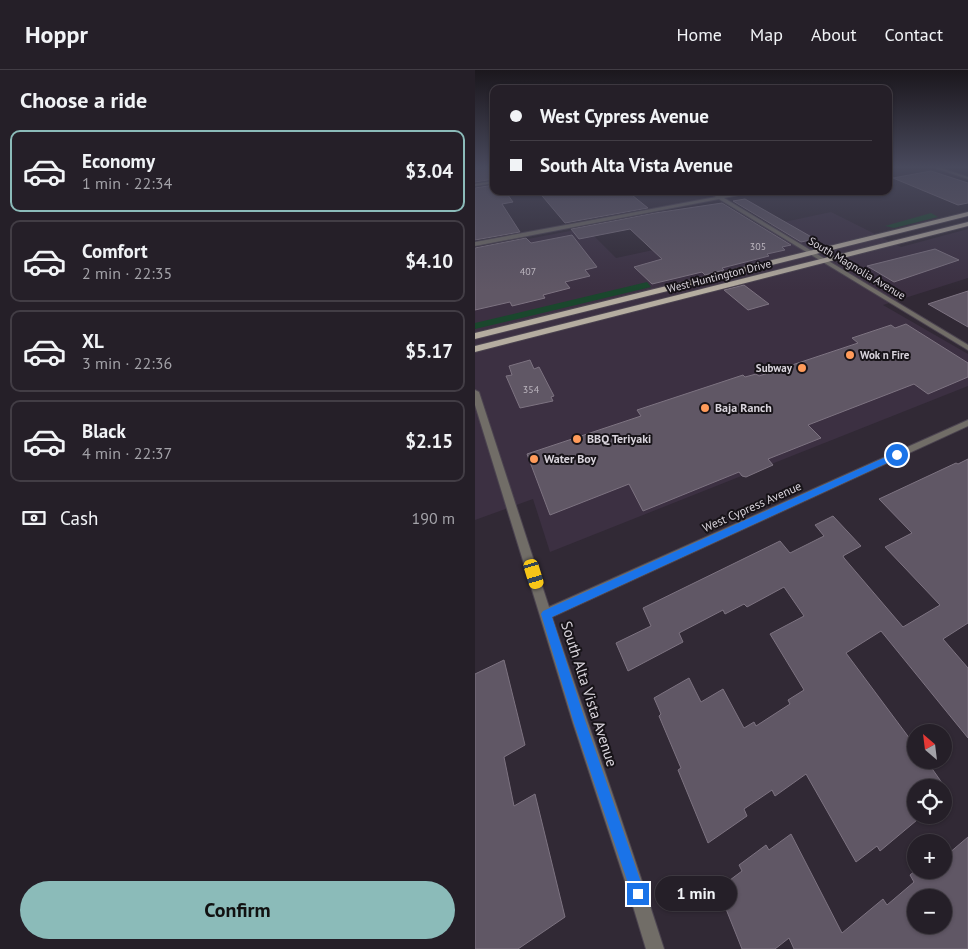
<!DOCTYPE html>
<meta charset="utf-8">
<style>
body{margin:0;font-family:"PT Sans",sans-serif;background:#2d2730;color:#f1f3f6;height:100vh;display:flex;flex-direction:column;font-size:19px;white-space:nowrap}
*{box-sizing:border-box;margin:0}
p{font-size:16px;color:#a3a2a8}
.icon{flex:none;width:28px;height:28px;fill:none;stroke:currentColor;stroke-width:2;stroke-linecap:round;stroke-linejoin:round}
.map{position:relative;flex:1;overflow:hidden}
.details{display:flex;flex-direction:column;background:#251f28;width:475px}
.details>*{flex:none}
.hud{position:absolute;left:15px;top:15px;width:402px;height:110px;border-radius:10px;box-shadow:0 1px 4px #0004,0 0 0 1px #423d45;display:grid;align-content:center;height:110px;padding:0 20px;background:#251f28}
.needle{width:32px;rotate:332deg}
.fabs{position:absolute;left:432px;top:654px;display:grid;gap:10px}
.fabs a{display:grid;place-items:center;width:45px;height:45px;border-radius:50%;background:#251f28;box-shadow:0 1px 4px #0004,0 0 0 1px #423d45;font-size:25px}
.end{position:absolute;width:22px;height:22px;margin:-11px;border:6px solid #1a73e8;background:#fff;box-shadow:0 0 0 2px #fff}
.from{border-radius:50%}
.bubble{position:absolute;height:35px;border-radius:18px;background:#251f28;box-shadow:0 1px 4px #0004,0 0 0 1px #423d45;font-size:16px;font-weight:600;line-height:35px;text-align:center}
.car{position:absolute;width:15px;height:30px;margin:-15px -8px;border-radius:6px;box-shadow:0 0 4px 1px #0007;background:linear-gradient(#f5c518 24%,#345 0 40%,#f5c518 0 76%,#345 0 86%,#f5c518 0)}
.hud b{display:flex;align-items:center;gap:18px;height:48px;font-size:19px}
.hud b+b{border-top:1px solid #423d45}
.hud i{width:12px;height:12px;background:#f1f3f6}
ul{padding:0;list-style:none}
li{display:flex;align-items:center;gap:15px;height:82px;margin:0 10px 8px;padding:0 10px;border:2px solid #423d45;border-radius:10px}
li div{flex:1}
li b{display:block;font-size:19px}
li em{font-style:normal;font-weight:600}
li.selected{border-color:#8bbbb9}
li>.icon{width:45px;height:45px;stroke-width:1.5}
h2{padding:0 20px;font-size:22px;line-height:60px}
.pay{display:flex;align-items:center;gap:12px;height:55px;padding:0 20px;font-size:19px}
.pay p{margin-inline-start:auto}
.primary-button{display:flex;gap:10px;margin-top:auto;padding:10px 20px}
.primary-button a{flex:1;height:58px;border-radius:30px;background:#8bbbb9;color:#111;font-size:20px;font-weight:600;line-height:58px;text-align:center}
header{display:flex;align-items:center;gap:30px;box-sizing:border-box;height:70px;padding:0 25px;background:#251f28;border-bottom:1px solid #423d45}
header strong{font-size:24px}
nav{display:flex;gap:28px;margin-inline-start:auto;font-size:18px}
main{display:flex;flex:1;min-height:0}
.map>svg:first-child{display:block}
</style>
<header>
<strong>Hoppr</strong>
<nav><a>Home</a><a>Map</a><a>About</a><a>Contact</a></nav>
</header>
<main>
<section class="details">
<h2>Choose a ride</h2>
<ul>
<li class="selected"><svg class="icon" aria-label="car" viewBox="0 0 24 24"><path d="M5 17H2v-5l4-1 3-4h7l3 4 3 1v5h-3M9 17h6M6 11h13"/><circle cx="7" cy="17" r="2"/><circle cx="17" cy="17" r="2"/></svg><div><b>Economy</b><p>1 min · 22:34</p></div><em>$3.04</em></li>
<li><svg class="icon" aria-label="car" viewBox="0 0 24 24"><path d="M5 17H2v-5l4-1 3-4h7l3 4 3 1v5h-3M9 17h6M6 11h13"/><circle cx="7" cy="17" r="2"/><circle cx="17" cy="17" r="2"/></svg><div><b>Comfort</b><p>2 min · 22:35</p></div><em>$4.10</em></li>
<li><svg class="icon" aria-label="car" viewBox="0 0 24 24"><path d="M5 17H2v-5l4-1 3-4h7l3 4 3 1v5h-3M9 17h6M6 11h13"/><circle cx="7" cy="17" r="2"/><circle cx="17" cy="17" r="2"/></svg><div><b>XL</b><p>3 min · 22:36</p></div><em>$5.17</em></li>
<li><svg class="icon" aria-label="car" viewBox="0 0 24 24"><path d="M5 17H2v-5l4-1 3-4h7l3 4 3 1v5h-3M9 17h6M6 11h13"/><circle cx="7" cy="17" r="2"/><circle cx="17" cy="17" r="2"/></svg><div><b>Black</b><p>4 min · 22:37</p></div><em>$2.15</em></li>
</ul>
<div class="pay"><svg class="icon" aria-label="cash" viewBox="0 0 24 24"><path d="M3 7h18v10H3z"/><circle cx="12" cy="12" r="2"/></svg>Cash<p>190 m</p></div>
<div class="primary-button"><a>Confirm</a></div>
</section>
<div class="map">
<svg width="493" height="879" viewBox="0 0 493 879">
<rect width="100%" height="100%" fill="#312935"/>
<!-- built -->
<polygon fill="#3c3042" points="356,142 426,177 493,159 493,208 408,235 493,284 493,316 75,482 58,429 0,450 0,179 111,158 141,188"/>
<!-- green -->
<g fill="#1a472d">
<polygon points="456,143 463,147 419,158 410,156"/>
<polygon points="172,212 176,217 0,259 0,253"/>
</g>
<!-- building -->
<g fill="#605765" stroke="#7d7381" fill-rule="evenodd">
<polygon points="0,97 19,97 19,109 0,112"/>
<polygon points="456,101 493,113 493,133 483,135 418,108"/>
<polygon points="19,115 19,121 30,121 38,132 27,134 45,162 0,170 0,118"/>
<polygon points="63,121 152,121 173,138 90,153"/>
<polygon points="270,129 340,169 326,172 258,131"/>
<polygon points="247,133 316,175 307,177 310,180 292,184 294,186 247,198 249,200 230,205 227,202 177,214 159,197 187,189 155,159 104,169 96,159 180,143"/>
<polygon points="97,165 122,197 110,200 115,206 90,212 95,218 68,225 70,228 37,236 35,232 0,240 0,178 51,168 56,173"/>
<polygon points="460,179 484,190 419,212 392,196"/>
<polygon points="269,215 294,234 273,240 249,220"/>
<polygon points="493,221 493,257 453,234"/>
<polygon points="431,254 493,293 493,307 453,324 439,314 333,355 346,368 293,389 298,395 271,407 267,406 264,402 168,441 154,414 75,445 52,384 166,346 162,340 268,305 270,307 281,304 284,306 383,273 377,268 416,255 420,258"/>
<polygon points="55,290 59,299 64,297 79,326 76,327 78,331 45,338 31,306 37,305 34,296"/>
<polygon points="493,389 493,553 468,569 493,598 493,668 406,561 371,583 441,677 441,690 451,690 472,720 472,726 469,729 469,718 441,718 441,745 448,745 405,781 402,776 381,792 331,704 300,726 297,720 269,739 272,746 233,773 203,700 206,698 184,646 186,644 179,628 214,608 226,632 248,619 269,658 279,652 281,656 315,634 313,630 329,620 295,564 329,546 309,517 272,537 269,534 250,544 248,540 204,563 208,572 153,601 141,573 176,556 168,538 305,471 315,483 349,466 340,455 358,446 386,476 368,486 369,488 428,557 465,535 410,477 437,463 404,429 481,393 483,394"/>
<polygon points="29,590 50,675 29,687 39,736 60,724 90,847 43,879 0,879 0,604"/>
<path d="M316 764 367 863 408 829 412 835 439 812 435 805 441 800H469V778L473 784 493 767V879H319L314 868 300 879H267L243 819 267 801 264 795 291 775 294 780ZM441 828H469V855H441Z"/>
</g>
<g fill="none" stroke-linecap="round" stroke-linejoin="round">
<defs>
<g id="street">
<polygon points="457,97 462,97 493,107 493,109"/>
<polygon points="19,111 19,113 0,116 0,114"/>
<polygon points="232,121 237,121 246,126 273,121 283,121 249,128 493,275 493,280 244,129 0,176 0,172 241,127"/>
<path d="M0 320 4 322 74 537 493 350V356L77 547C114 658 154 768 189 879H171L154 823 98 653 0 335Z"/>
</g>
<g id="primary">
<polygon points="493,142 493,146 0,269 0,263"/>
<polygon points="493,152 493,156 0,282 0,276"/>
</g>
</defs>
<!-- street casing -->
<use href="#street" stroke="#4c4450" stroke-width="2"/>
<!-- primary casing -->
<use href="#primary" stroke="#4c4450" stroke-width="2"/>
<!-- street -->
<use href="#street" fill="#716d67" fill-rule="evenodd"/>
<!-- primary -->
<use href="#primary" fill="#b5ada0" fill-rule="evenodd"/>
</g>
<!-- sky -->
<linearGradient id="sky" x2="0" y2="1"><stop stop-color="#1b171d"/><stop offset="0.44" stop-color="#48495c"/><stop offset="1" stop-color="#48495c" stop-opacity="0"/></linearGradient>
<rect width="493" height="220" fill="url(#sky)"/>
<!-- route -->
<polygon fill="#1a73e8" points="422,382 425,383 425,387 77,547 111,653 170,824 168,828 163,830 158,828 99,653 66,544 68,541"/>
<!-- markers -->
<g fill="#ff9b5a" stroke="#171318" stroke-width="2">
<circle cx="375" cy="285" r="5"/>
<circle cx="327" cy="298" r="5"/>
<circle cx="230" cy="338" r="5"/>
<circle cx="102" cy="369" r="5"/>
<circle cx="59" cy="389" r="5"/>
</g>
<g text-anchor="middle" stroke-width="4" stroke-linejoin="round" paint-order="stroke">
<!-- number labels -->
<g font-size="10" fill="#bbb5be">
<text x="283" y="180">305</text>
<text x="53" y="205">407</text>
<text x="56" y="323">354</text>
</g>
<!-- far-street labels -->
<g font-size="11" fill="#d9d4dc" stroke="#171318">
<text transform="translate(382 198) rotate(31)" y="4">South Magnolia Avenue</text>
<text transform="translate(244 206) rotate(-14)" y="4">West Huntington Drive</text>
</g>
<!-- far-poi labels -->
<g font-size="11" font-weight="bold" fill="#d9d4dc" stroke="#171318" text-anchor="start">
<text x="385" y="289">Wok n Fire</text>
<text x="317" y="302" text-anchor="end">Subway</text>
</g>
<!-- poi labels -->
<g font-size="12" font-weight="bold" fill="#d9d4dc" stroke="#171318" text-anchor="start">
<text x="240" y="342">Baja Ranch</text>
<text x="112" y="373">BBQ Teriyaki</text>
<text x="69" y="393">Water Boy</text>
</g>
<!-- street labels -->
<g font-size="12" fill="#d9d4dc" stroke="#171318">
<text transform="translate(277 437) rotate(-24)" y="4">West Cypress Avenue</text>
</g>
<!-- near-street labels -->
<g font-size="15" fill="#d9d4dc" stroke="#171318">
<text transform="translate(114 624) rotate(72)" y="5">South Alta Vista Avenue</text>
</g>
</g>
</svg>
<div class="fabs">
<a><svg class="needle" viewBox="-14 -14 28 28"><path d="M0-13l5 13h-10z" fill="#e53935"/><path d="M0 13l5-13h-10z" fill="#a3a2a8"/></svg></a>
<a><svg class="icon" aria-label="locate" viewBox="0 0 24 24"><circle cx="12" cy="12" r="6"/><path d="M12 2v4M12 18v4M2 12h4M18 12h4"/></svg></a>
<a>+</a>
<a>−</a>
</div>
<i class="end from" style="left:422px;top:385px"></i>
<i class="end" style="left:163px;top:824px"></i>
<div class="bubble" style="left:180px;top:806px;width:82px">1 min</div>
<i class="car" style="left:59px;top:504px;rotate:163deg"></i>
<div class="hud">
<b><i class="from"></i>West Cypress Avenue</b>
<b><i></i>South Alta Vista Avenue</b>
</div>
</div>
</main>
